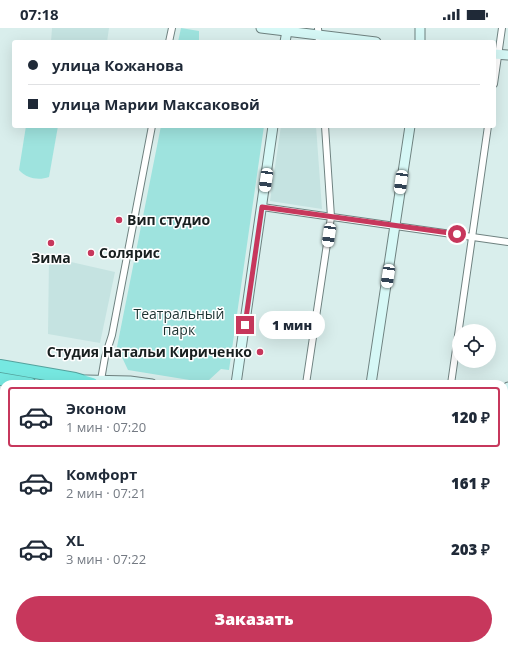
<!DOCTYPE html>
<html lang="ru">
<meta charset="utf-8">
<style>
body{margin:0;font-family:"Open Sans",sans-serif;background:#f2f2f3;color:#1f2937;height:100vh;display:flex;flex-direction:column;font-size:15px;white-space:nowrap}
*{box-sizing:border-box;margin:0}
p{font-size:13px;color:#747a83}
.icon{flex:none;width:22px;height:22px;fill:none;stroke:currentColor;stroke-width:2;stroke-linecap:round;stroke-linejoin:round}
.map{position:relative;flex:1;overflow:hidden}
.details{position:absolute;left:0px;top:352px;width:508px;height:270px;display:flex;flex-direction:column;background:#fff;border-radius:12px 12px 0 0;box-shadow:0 4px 16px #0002}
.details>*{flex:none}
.top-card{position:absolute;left:12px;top:12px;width:484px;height:88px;border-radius:4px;box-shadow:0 4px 16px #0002;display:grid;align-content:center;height:88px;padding:0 16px;background:#fff}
.tools{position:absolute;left:452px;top:296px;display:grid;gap:8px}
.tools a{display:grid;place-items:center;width:44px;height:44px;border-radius:50%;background:#fff;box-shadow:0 4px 16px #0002;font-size:20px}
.end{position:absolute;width:18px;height:18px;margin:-9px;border:5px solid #c7375c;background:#fff;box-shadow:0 0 0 2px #fff}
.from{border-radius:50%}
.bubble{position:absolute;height:28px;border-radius:14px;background:#fff;box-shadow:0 4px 16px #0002;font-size:13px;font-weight:800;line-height:28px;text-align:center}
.car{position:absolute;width:12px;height:24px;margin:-12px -6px;border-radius:5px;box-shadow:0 0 3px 1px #0007;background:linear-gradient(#fff 24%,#345 0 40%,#fff 0 76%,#345 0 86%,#fff 0)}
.top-card b{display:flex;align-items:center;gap:14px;height:38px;font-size:15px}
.top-card b+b{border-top:1px solid #e0e1e3}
.top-card i{width:10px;height:10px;background:#1f2937}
ul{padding:7px 0 0;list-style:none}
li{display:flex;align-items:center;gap:12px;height:60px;margin:0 8px 6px;padding:0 8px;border:2px solid transparent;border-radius:4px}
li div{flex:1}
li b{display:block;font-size:15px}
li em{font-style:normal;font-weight:800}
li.active{border-color:#c7375c}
li>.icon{width:36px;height:36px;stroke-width:1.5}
.cta{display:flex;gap:8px;margin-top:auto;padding:8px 16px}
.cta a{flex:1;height:46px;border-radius:24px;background:#c7375c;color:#fff;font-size:16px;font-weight:800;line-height:46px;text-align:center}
.status{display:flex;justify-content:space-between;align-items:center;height:28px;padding:0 20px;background:#fff;direction:ltr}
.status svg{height:11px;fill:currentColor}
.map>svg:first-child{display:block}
</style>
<div class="status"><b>07:18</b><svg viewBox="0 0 49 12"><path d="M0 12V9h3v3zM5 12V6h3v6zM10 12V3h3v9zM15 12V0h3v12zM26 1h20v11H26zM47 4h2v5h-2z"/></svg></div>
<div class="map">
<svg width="508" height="622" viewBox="0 0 508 622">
<rect width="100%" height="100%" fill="#d9eeec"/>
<!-- built -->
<g fill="#c5e3e1">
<polygon points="52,0 109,0 107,14 51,14"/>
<polygon points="281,98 316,98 322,181 270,173"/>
<polygon points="49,229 115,244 100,315 48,306"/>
<polygon points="504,500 508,503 508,561 504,572"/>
<polygon points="125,618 194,618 193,622 150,622"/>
<polygon points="419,618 487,618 485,622 418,622"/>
</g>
<!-- green -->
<g fill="#9ee3de">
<polygon points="181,0 199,3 199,14 178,14"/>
<path d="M26 98H58L49 149C38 153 26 150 19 142Z"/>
<polygon points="161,98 264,98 229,342 221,341 209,352 208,355 128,342 120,325 116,324"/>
</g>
<!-- water -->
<polygon fill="#3cc1bb" stroke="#31908c" points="508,590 508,622 495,622 497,618 504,618 504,600"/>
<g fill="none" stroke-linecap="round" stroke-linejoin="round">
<defs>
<g id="street">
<polyline points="318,0 319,14"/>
<polyline points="169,14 172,0"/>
<polyline points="494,56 502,0"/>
<polyline points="262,179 508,214"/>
<polyline points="101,352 105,329 112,307 152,98"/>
<polyline points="306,356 331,189 325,98"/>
<polyline points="451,356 488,98"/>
<polyline points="266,622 267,618"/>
</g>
<g id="secondary">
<polyline points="261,0 376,14"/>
<polyline points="420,0 420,14"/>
<polyline points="285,14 287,3"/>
<polyline points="494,26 508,27"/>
<polyline points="86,352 130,353 152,356"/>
<polyline points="236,356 273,98"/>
<polyline points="371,356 410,98"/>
<polyline points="504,370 508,359"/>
<polyline points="0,603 4,604"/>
<polyline points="95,618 123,622"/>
<polyline points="201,622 202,618"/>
<polyline points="332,622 332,618"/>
<polyline points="411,622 411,618"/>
</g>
<g id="highway">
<polyline points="0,338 75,351 92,356"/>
<polyline points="0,351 30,356"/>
<polyline points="504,480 508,482"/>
</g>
</defs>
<!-- street casing -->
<use href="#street" stroke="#6f8280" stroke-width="8"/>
<!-- secondary casing -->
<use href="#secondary" stroke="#6f8280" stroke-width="11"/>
<!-- highway casing -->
<use href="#highway" stroke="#55a29d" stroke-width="14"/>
<!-- street -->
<use href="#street" stroke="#fff" stroke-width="6"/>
<!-- secondary -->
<use href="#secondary" stroke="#d6f8f6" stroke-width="9"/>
<!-- highway -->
<use href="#highway" stroke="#76e8e1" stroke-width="12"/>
</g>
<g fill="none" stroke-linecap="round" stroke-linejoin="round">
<!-- route -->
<polyline stroke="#c7375c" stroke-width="5" points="245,297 262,179 457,206"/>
</g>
<!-- markers -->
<g fill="#c7375c" stroke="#fff" stroke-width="1.5">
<circle cx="119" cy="192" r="4"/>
<circle cx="51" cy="215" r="4"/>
<circle cx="91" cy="225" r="4"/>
<circle cx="260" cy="324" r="4"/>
</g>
<g text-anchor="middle" stroke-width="3" stroke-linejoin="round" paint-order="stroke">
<!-- poi labels -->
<g font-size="14" font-weight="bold" fill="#181f1f" stroke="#fff" text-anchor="start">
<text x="127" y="197">Вип студио</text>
<text x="99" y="230">Солярис</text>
<text x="51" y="235" text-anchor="middle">Зима</text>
<text x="252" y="329" text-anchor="end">Студия Натальи Кириченко</text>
</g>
<!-- park labels -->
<g font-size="14" fill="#1b3230" stroke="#fff">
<text x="179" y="291">Театральный<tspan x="179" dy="16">парк</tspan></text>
</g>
</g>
</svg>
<div class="tools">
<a><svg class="icon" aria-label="locate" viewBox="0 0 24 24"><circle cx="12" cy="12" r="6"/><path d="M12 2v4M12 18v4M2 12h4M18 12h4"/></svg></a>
</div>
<i class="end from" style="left:457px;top:206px"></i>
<i class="end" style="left:245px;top:297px"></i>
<div class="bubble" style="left:259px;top:283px;width:66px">1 мин</div>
<i class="car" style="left:266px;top:152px;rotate:188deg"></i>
<i class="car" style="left:401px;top:154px;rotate:188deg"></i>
<i class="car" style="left:329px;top:207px;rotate:188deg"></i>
<i class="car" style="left:388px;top:248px;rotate:188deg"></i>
<div class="top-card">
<b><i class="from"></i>улица Кожанова</b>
<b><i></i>улица Марии Максаковой</b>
</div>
<section class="details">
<ul>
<li class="active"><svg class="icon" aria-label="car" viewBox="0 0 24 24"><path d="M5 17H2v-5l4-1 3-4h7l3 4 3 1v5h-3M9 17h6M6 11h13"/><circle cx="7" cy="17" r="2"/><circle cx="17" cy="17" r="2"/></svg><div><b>Эконом</b><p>1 мин · 07:20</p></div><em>120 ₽</em></li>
<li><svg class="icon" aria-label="car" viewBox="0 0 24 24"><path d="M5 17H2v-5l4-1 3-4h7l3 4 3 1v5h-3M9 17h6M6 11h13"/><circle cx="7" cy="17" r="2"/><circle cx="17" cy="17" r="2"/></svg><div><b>Комфорт</b><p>2 мин · 07:21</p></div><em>161 ₽</em></li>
<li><svg class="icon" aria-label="car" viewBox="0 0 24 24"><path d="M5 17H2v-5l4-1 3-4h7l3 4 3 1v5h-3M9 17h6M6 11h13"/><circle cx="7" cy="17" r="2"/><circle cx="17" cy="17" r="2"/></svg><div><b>XL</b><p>3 мин · 07:22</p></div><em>203 ₽</em></li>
</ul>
<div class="cta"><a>Заказать</a></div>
</section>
</div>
